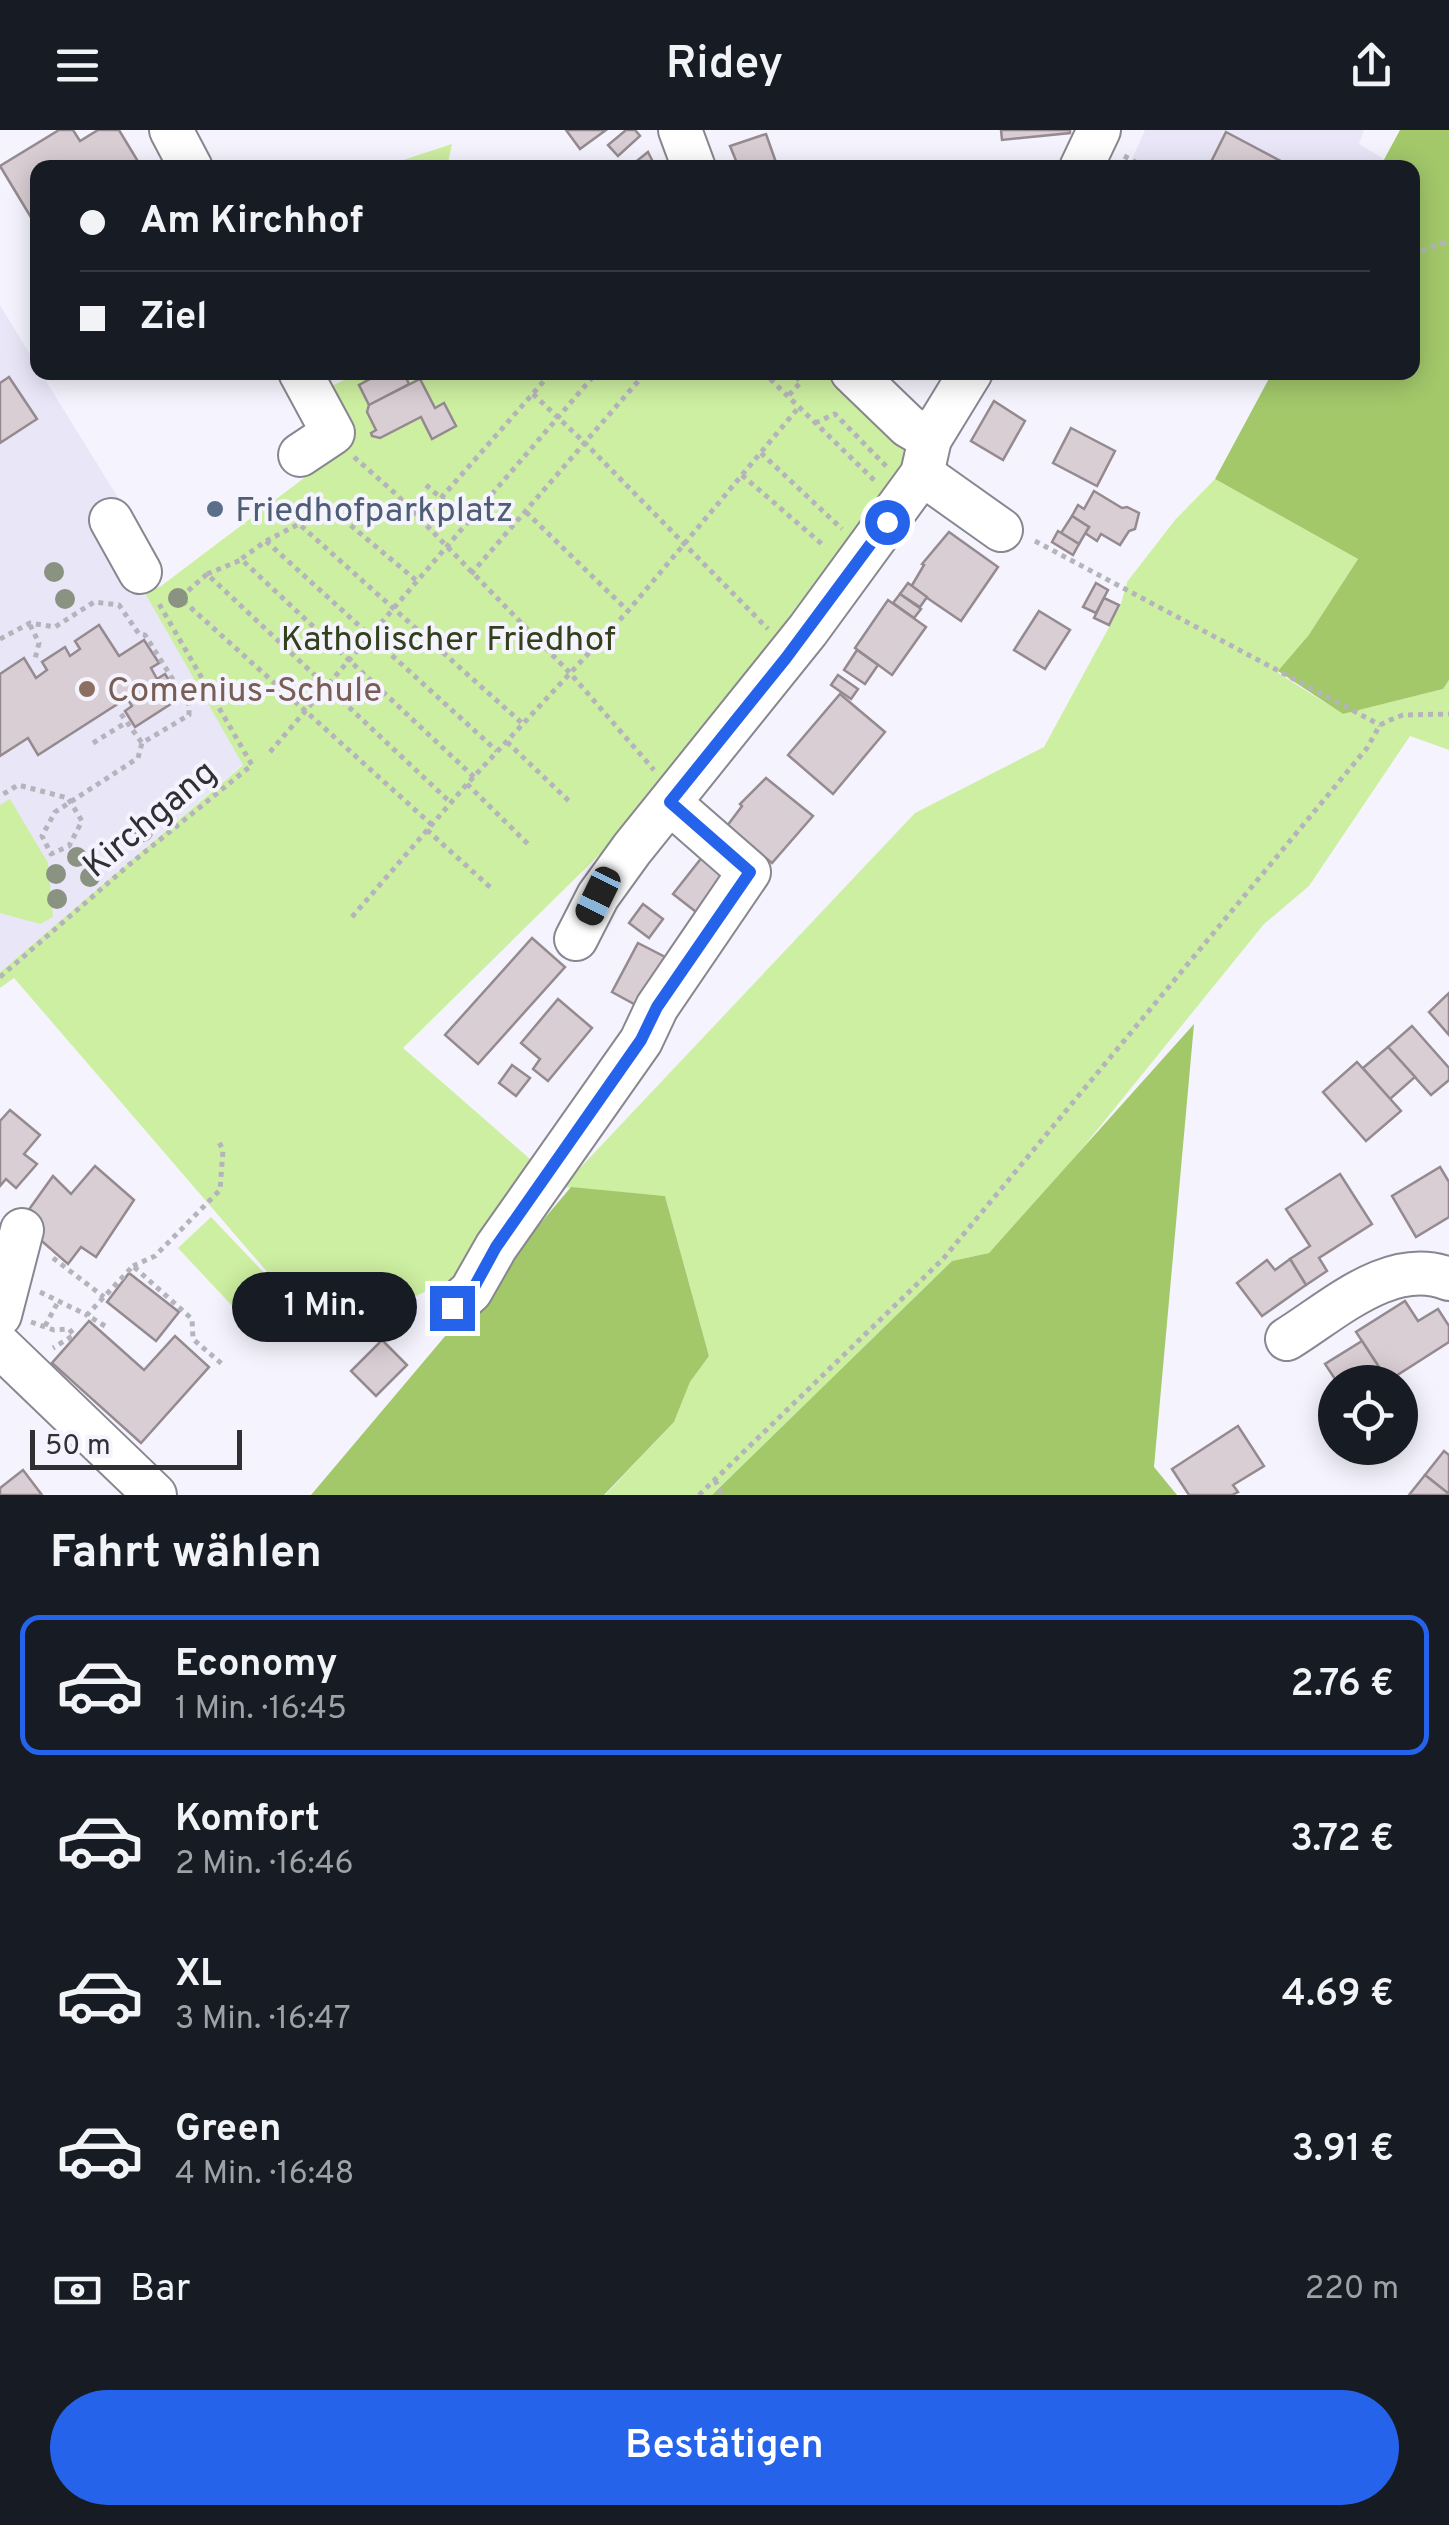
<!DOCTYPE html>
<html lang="de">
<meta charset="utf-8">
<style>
body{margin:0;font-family:Overpass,sans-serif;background:#242831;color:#f1f3f6;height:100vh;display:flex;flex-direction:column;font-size:38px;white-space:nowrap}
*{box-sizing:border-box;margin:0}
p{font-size:32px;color:#9ea1a6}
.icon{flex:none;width:55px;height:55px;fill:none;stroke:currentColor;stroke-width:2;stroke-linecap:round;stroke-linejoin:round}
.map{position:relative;height:1365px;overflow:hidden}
.sheet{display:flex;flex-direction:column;background:#171b24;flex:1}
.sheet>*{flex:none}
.top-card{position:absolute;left:30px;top:30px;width:1390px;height:220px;border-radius:20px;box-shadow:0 5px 25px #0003;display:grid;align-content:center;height:220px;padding:0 50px;background:#171b24}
.fabs{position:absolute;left:1318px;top:1235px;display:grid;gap:20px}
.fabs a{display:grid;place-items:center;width:100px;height:100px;border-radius:50%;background:#171b24;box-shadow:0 5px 25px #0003;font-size:50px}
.scale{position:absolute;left:30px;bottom:25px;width:212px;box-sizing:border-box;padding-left:10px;border:5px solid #303034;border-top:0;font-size:28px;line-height:35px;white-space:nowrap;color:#303034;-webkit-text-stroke:8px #f5f4fe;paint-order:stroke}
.end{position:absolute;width:45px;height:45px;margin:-22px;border:12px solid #2563eb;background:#fff;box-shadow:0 0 0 5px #fff}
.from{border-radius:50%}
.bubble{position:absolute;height:70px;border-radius:35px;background:#171b24;box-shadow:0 5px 25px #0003;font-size:32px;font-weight:600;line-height:70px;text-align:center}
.car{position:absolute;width:30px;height:60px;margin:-30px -15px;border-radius:12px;box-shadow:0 0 8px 2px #0007;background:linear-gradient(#222 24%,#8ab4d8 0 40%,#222 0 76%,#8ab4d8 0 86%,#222 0)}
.top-card b{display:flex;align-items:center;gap:35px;height:95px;font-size:38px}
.top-card b+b{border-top:2px solid #363941}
.top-card i{width:25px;height:25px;background:#f1f3f6}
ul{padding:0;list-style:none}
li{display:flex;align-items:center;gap:30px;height:140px;margin:0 20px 15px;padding:0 30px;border:5px solid transparent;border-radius:20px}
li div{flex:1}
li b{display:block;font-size:38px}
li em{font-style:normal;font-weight:600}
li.current{border-color:#2563eb}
li>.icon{width:90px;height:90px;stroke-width:1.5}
h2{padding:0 50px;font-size:45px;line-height:120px}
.pay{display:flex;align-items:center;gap:25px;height:110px;padding:0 50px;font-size:38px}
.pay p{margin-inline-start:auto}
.primary-button{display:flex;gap:20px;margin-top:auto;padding:20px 50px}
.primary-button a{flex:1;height:115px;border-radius:60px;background:#2563eb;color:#fff;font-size:40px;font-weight:600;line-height:115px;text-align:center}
header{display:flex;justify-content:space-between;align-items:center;height:130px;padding:0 50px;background:#171b24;font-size:45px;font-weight:600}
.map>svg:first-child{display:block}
</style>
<header><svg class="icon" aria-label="menu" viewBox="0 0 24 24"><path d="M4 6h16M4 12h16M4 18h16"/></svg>Ridey<svg class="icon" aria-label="share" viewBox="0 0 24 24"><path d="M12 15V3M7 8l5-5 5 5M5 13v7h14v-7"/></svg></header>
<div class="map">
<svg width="1449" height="1365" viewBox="0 0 1449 1365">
<rect width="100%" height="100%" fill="#f5f4fe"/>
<!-- built -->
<g fill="#e9e6f8">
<polygon points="1145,0 1364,0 1359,14 1384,29 1379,38 1128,38"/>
<polygon points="0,175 37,236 38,242 41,243 120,371 102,381 243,634 0,842"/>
</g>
<!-- green -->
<g fill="#cdefa1">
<polygon points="452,14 447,37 382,37"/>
<polygon points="359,243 823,243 901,314 914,338 665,660 403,918 562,1057 915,683 1044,617 1120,477 1127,452 1175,390 1215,349 1358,429 1308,506 1278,543 1343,584 1443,559 1449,550 1449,620 1410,606 1309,756 1264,794 1072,1031 989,1123 952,1131 712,1365 605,1365 674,1292 690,1252 709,1226 665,1066 563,1057 449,1184 431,1159 325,1209 14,848 0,858 0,842 243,635 145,463 161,456 353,311 323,260"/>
<polygon points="10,669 48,733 53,787 40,794 0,783 0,675"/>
<polygon points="211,1087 268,1147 235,1179 178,1118"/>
</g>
<!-- forest -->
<g fill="#a2c86a">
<polygon points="1400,0 1449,0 1449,550 1443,559 1343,584 1278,541 1308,506 1358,429 1215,349 1272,243 1412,242 1412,38 1380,37"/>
<polygon points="1194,894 1154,1337 1177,1365 712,1365 952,1131 989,1123"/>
<polygon points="571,1057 665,1066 709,1226 690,1252 674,1292 604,1365 311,1365"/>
</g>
<!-- building -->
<g fill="#d9ced3" stroke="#948a8f" stroke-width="2.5">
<polygon points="59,0 73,0 80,11 98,0 119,0 142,38 38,38 38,99 0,36"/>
<polygon points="566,0 606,0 580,19"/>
<polygon points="626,0 635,0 640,6 618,26 608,15"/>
<polygon points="1001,0 1070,0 1070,3 1002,10"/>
<polygon points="1226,2 1294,38 1208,38"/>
<polygon points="766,4 778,38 739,38 730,16"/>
<polygon points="648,22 656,38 625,38 638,30"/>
<polygon points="383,242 403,242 409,254 369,275 359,255"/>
<polygon points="9,247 37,289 0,313 0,253"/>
<polygon points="420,249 435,278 444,273 456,296 432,309 421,287 380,308 372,306 371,303 376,300 367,282 369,275"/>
<polygon points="994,271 1025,291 1003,330 971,311"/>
<polygon points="1071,298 1115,321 1097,356 1053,333"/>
<polygon points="1094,361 1122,378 1127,377 1139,383 1135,399 1129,401 1120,415 1101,404 1097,411 1085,403 1089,397 1072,386 1078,375 1084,379"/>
<polygon points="1072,386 1089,397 1079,414 1061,403"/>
<polygon points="1058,401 1079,414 1073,425 1052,412"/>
<polygon points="949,402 998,437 961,491 911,457 924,435 922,434"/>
<polygon points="908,453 927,467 920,477 900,464"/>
<polygon points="1096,453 1108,460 1096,483 1083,477"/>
<polygon points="900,464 921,479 914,488 893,473"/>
<polygon points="1104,468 1119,475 1109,495 1094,488"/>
<polygon points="888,470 926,497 892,545 855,518"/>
<polygon points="1039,481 1070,500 1045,539 1014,520"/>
<polygon points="99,495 119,526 144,510 159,533 151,538 157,549 165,544 180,568 135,597 125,581 132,576 127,568 38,625 28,608 0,626 0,544 24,528 36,548 47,540 42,532 65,517 70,526 80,519 75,511"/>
<polygon points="857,520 878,535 865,554 844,540"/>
<polygon points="838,545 858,559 851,569 831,555"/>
<polygon points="840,564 885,602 833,664 788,625"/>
<polygon points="766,648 813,686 772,733 727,696 742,676 740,674"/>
<polygon points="703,726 730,746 700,785 673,764"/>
<polygon points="643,774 663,789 649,808 629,793"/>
<polygon points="532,808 565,837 478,934 445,905"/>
<polygon points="638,813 673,831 647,881 612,862"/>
<polygon points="1449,863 1449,905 1429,882"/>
<polygon points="558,869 592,898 548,951 533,939 540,929 521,913"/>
<polygon points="1412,896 1449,938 1449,950 1431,965 1388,917"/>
<polygon points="1388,917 1415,947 1390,969 1363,938"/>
<polygon points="1357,932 1401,981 1366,1011 1323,962"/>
<polygon points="512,935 530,948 516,966 499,953"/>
<polygon points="10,980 40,1005 24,1024 37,1034 16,1058 6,1049 0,1056 0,991"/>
<polygon points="95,1036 134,1070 96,1127 81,1117 68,1134 20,1092 53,1046 71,1064"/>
<polygon points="1440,1037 1449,1052 1449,1087 1416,1107 1392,1066"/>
<polygon points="1340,1044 1372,1094 1319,1128 1327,1141 1306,1155 1290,1129 1310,1116 1286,1079"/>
<polygon points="1290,1129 1306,1155 1262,1186 1237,1153 1267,1130 1275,1140"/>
<polygon points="129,1143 179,1182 156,1211 107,1172"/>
<polygon points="1405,1171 1418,1191 1438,1179 1449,1196 1449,1212 1388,1251 1356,1202"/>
<polygon points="89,1191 144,1240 175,1206 209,1237 141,1313 52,1233"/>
<polygon points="382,1210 407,1235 376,1266 351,1241"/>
<polygon points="1362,1211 1388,1251 1389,1252 1337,1252 1325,1234"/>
<polygon points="1238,1296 1264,1336 1233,1355 1238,1362 1232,1365 1189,1365 1172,1339"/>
<polygon points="1444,1321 1449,1325 1449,1364 1425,1345"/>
<polygon points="23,1340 42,1365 0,1365 0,1358"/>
<polygon points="1425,1345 1449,1364 1449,1365 1409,1365"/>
</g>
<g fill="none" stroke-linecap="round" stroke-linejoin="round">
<defs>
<g id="minor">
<polyline points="171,0 191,38"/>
<polyline points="680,0 694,38"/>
<polyline points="1081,38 1099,0"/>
<polyline points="852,242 908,296 930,309"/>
<polyline points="300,325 333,303 300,242"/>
<polyline points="922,344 1001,400"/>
<polyline points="111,390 140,442"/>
<polyline points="576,809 598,766 632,719 808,500 922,344 930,309 971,242"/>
<polyline points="452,1178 471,1161 496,1117 641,911 657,877 749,742 670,673"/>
<polyline points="0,1185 22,1100"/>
<path d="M1287 1209C1334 1180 1391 1126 1449 1149"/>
<polyline points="0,1216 155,1365"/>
</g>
</defs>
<!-- minor casing -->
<use href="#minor" stroke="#888790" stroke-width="46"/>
<!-- path -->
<g stroke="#b5b4bc" stroke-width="5" stroke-dasharray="5 5" stroke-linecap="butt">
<polyline points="1124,26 1147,38"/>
<polyline points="1412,124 1449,111"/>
<polyline points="763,242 875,351"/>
<polyline points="533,264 585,313 768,499"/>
<polyline points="789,265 801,252 792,242"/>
<polyline points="815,293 835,284 887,337"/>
<polyline points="761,323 842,399"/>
<polyline points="354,327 397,365 570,543 654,640"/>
<polyline points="742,345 824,416"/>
<polyline points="426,355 469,392"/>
<polyline points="441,368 552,242"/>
<polyline points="526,382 628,481"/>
<polyline points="343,389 417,451"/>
<polyline points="266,411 299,394 523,594"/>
<polyline points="1035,411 1380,595"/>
<polyline points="207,444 241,430"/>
<polyline points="471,444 646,242"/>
<polyline points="30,495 39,513 35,529"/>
<polyline points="0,509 30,493 55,497 94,472 119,475 139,504 145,505 189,575 189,585 142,613 138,628 55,682 42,706 51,724 69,716 82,691 68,668 18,655 0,666"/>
<polyline points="121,584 142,613"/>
<polyline points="507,612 570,672"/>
<polyline points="93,613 127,592"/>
<polyline points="270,622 597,242"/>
<polyline points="474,647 241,429 266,411 497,621"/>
<polyline points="467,654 529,715"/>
<polyline points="432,695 180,468 207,444 451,673"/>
<polyline points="427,700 491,758"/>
<polyline points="352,787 467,654 628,481 799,277"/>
<polyline points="0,847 130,734 252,635 158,472"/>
<polyline points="53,1128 104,1167"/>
<polyline points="133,1136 155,1126 220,1060 223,1020 219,1012"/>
<polyline points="40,1162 87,1185"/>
<polyline points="31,1192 54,1200 69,1199 74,1205 53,1218"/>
<polyline points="45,1196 58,1172"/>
<polyline points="105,1196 87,1185 133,1136 192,1189 193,1209 223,1235"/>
<polyline points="715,1350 722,1365"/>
<polyline points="699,1365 943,1129 1367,618 1380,595 1390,590 1403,585 1449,584"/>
</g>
<!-- minor -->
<use href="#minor" stroke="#fff" stroke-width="42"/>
</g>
<!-- trees -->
<g fill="#8a9281">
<circle cx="54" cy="442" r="10"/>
<circle cx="178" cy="468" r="10"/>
<circle cx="65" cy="469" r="10"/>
<circle cx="143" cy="702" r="10"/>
<circle cx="77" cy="727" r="10"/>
<circle cx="56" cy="744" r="10"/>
<circle cx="90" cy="747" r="10"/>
<circle cx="57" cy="769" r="10"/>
</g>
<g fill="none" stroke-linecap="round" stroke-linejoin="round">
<!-- route -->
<polyline stroke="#2563eb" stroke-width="12" points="452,1178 472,1161 496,1117 641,910 657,877 750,742 670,672 786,528 887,392"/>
</g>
<!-- markers -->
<circle fill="#5c6f8a" stroke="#f5f4fe" stroke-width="4" cx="215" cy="379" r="10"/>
<circle fill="#8d6e63" stroke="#f5f4fe" stroke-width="4" cx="87" cy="559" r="10"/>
<g text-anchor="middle" stroke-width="8" stroke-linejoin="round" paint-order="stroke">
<!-- service labels -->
<g font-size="35" fill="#4e5e75" stroke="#f5f4fe" text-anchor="start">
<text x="235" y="391">Friedhofparkplatz</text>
</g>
<!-- park labels -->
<g font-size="35" fill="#32411b" stroke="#f5f4fe">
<text x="448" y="520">Katholischer Friedhof</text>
</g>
<!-- education labels -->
<g font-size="35" fill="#785e54" stroke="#f5f4fe" text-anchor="start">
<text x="107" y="571">Comenius-Schule</text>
</g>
<!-- street labels -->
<g font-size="35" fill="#303034" stroke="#f5f4fe">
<text transform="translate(149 688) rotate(-40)" y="12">Kirchgang</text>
</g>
</g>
</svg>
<div class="fabs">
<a><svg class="icon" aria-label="locate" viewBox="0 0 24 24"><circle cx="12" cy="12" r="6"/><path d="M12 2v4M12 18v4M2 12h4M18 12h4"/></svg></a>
</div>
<div class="scale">50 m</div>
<i class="end from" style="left:887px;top:392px"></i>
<i class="end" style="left:452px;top:1178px"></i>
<div class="bubble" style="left:232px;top:1142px;width:185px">1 Min.</div>
<i class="car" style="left:598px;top:766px;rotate:206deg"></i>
<div class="top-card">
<b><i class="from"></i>Am Kirchhof</b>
<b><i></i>Ziel</b>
</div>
</div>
<section class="sheet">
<h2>Fahrt wählen</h2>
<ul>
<li class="current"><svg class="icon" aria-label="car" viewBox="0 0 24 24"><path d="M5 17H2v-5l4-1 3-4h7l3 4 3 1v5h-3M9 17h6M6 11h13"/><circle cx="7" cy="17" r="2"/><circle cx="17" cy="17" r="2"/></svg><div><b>Economy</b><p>1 Min. · 16:45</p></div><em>2.76 €</em></li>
<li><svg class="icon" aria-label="car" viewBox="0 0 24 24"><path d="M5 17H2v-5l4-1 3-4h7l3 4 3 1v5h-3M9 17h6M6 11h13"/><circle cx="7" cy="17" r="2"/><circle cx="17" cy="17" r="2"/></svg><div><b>Komfort</b><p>2 Min. · 16:46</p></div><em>3.72 €</em></li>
<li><svg class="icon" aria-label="car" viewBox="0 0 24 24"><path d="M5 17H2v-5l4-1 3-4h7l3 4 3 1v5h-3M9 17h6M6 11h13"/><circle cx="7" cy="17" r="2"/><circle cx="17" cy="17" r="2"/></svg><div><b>XL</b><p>3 Min. · 16:47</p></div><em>4.69 €</em></li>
<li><svg class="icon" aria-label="car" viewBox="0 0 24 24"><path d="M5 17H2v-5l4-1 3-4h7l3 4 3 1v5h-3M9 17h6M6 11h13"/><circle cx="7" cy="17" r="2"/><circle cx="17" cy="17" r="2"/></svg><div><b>Green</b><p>4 Min. · 16:48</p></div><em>3.91 €</em></li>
</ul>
<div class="pay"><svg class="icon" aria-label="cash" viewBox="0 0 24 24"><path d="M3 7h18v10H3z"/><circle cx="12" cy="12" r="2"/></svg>Bar<p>220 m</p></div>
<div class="primary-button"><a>Bestätigen</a></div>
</section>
